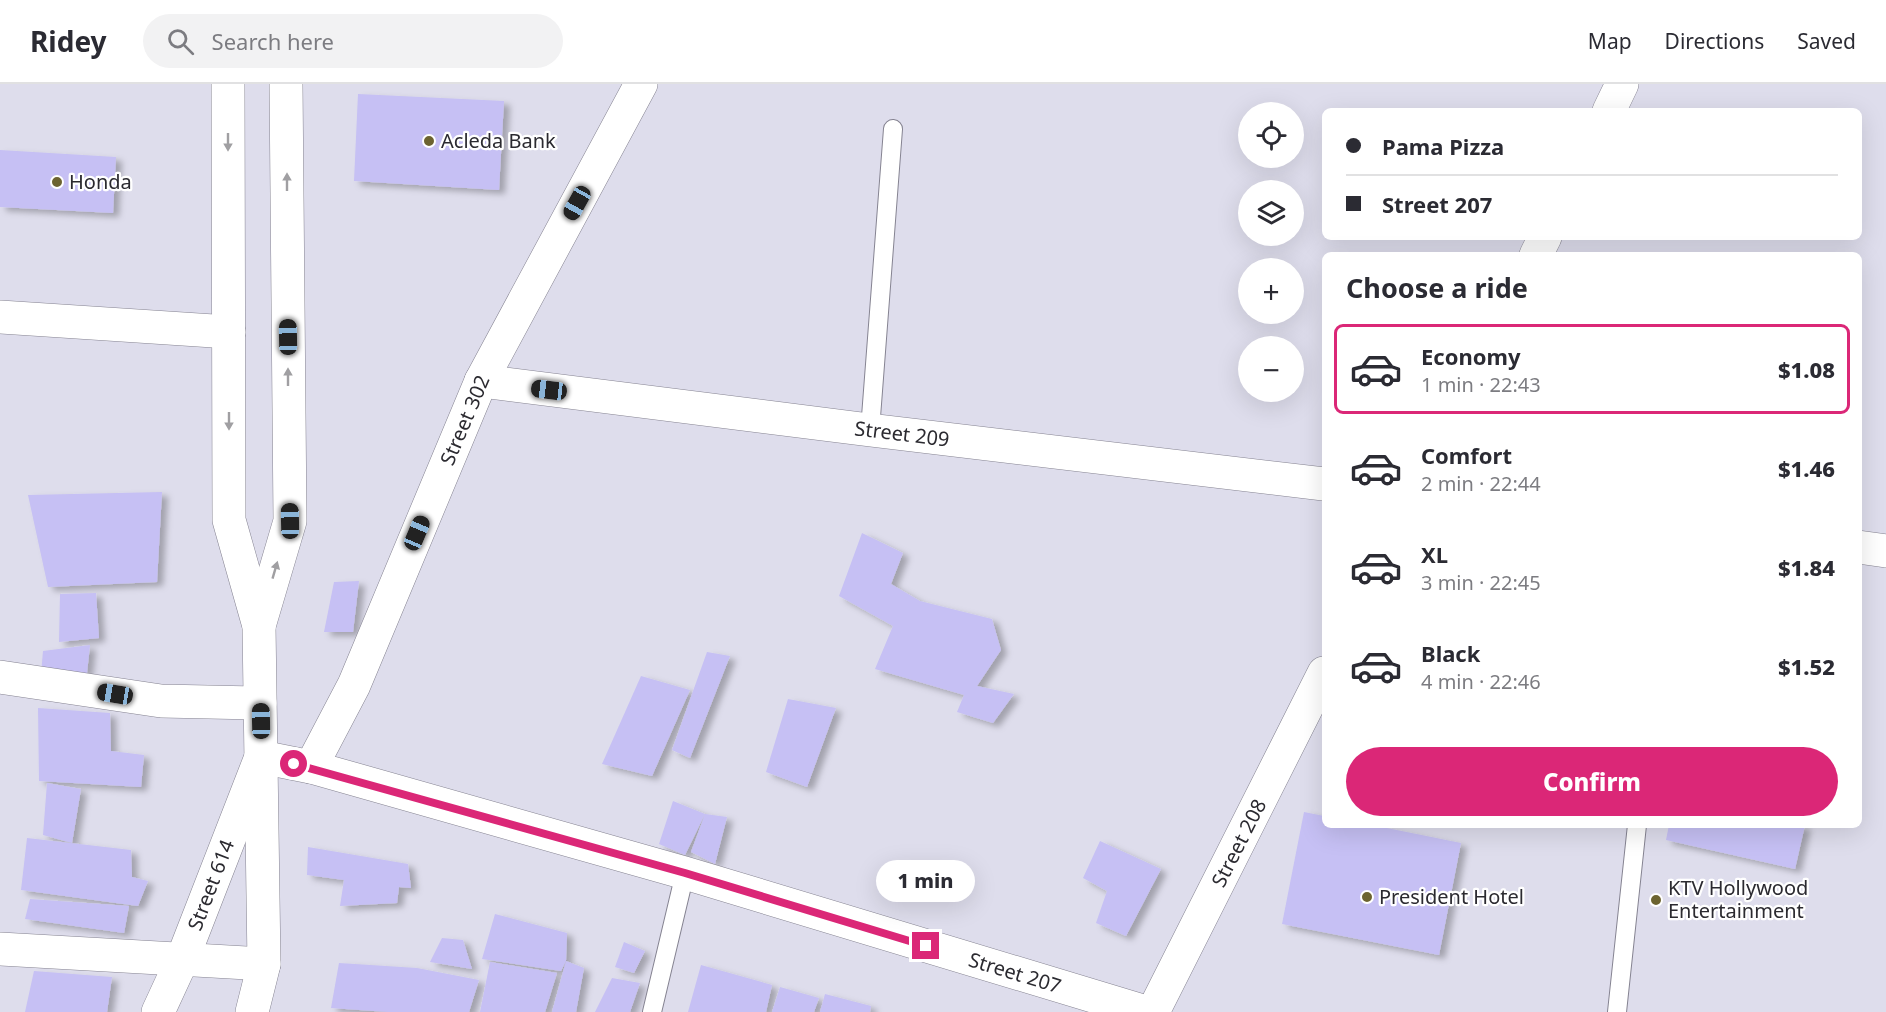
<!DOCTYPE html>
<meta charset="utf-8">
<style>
body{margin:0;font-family:"Noto Sans",sans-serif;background:#f2f2f3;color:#2b2b33;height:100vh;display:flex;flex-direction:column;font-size:22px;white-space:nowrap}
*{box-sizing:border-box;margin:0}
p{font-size:20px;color:#7c7c81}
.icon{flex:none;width:33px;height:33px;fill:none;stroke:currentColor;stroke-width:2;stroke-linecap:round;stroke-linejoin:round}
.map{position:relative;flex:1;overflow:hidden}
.panel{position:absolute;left:1322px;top:168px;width:540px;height:576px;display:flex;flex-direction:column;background:#fff;border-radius:9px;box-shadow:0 6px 24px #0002}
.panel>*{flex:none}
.top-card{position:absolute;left:1322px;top:24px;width:540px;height:132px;border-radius:9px;box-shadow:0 6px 24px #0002;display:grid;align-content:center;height:132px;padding:0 24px;background:#fff}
.tools{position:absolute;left:1238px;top:18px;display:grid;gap:12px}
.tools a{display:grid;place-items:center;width:66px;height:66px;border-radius:50%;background:#fff;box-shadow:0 6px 24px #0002;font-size:30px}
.end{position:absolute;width:27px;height:27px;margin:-14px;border:8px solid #db2777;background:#fff;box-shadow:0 0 0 3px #fff}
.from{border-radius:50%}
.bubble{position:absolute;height:42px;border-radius:21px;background:#fff;box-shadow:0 6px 24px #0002;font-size:20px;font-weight:800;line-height:42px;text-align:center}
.car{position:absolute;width:18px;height:36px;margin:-18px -9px;border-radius:8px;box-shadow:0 0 4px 2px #0007;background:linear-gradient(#222 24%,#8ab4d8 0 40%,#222 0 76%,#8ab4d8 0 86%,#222 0)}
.top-card b{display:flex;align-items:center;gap:21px;height:57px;font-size:22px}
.top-card b+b{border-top:2px solid #e1e1e2}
.top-card i{width:15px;height:15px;background:#2b2b33}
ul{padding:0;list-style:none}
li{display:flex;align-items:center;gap:18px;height:90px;margin:0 12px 9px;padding:0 12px;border:3px solid transparent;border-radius:9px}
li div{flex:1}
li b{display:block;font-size:22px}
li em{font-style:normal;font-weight:800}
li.selected{border-color:#db2777}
li>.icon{width:54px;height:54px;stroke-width:1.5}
h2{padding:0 24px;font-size:27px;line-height:72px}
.action{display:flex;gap:12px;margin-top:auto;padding:12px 24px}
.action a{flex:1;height:69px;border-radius:36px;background:#db2777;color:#fff;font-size:24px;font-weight:800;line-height:69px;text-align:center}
header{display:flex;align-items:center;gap:36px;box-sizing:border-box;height:84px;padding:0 30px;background:#fff;border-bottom:2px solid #e1e1e2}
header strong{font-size:28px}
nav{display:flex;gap:33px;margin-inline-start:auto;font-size:21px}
.search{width:420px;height:54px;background:#f2f2f3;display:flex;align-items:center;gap:15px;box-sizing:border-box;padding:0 21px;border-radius:33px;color:#7c7c81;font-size:22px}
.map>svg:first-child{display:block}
</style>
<header>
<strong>Ridey</strong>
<div class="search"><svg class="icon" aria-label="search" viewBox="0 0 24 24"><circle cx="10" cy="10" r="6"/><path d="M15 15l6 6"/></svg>Search here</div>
<nav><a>Map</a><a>Directions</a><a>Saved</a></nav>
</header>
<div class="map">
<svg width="1886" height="928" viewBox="0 0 1886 928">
<defs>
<filter id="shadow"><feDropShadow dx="6" dy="4" stdDeviation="3" flood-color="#0004"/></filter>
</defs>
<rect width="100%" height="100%" fill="#deddec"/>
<!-- building -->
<g fill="#c6c0f4" filter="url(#shadow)">
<polygon points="358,10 504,17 499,106 354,97"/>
<polygon points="0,66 116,73 113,129 0,123"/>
<polygon points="162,408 157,498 48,503 28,411"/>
<polygon points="862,449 903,469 891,500 920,517 992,535 1001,566 977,602 1014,610 993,639 957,628 964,611 875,585 893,542 839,512"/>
<polygon points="359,497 353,548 324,548 334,498"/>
<polygon points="96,509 99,554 59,558 60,510"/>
<polygon points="90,561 87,589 41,590 43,567"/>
<polygon points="707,568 730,572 690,674 672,666"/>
<polygon points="641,592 690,606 652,692 602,680"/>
<polygon points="788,615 836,624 807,703 766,688"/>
<polygon points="38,624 110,629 111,667 144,671 141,703 39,697"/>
<polygon points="47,699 81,705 72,759 43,751"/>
<polygon points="673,717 705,730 727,733 715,780 691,768 705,730 685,771 659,760"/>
<polygon points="1304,728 1324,732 1324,741 1372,741 1461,759 1439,871 1282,840"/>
<polygon points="1669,741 1805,741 1795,785 1666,756"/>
<polygon points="27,754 131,766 132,793 148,797 138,822 21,806"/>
<polygon points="1100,757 1161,785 1126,852 1096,839 1107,807 1083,794"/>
<polygon points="308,763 408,780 411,804 399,803 397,819 340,822 344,796 307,791"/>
<polygon points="30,815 129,822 124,849 25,835"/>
<polygon points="495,830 567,849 566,877 561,887 482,875"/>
<polygon points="442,854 463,856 472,885 430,878"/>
<polygon points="624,858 645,867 634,889 615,883"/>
<polygon points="566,877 584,884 576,928 552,928"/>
<polygon points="490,878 557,889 545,928 480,928"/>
<polygon points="339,879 417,884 479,896 469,928 388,928 331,924"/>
<polygon points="701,881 772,901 766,928 688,928"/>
<polygon points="34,887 112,893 107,928 25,928"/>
<polygon points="612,894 640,899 630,928 595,928"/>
<polygon points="780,903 819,914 814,928 772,928"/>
<polygon points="825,910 871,922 870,928 820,928"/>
</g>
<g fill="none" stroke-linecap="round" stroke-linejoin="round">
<defs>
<g id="service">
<polyline points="870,346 893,45"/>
<polyline points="652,928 685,789"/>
<polyline points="1617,928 1637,741"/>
</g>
<g id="minor">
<polyline points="0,233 229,248"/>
<polyline points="481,297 870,346 1324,400"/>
<polyline points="1858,463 1886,467"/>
<polyline points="0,593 161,617 260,619"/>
<polyline points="311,683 354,601 481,297 641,0"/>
<polyline points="0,865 264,880"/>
</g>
<g id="tertiary">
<polyline points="1609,27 1622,0"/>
<polyline points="1536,171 1545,153"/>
<polyline points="158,928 182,876 261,673 311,683 685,789 1146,928"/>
<polyline points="1153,928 1324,589"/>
</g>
<g id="primary">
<polyline points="228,0 229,436 259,542 264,880 252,928"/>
<polyline points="259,542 290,437 286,0"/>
</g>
</defs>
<!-- service casing -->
<use href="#service" stroke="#858391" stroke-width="20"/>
<!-- minor casing -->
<use href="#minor" stroke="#858391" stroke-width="34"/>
<!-- tertiary casing -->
<use href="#tertiary" stroke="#858391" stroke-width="34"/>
<!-- primary casing -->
<use href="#primary" stroke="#858391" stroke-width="34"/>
<!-- service -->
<use href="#service" stroke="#fff" stroke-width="18"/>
<!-- minor -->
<use href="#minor" stroke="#fff" stroke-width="33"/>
<!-- tertiary -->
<use href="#tertiary" stroke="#fff" stroke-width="33"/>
<!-- primary -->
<use href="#primary" stroke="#fff" stroke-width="33"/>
</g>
<!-- one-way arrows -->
<defs><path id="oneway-solid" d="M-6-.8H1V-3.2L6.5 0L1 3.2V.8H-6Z" transform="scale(1.5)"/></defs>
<g fill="#a09fa2">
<use href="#oneway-solid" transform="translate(228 58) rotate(90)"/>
<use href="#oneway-solid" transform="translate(287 98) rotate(-90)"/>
<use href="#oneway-solid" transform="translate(288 293) rotate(-90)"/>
<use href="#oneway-solid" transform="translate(229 337) rotate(90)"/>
<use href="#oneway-solid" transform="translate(275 486) rotate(-74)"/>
</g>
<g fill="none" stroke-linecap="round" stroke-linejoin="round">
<!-- route -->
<polyline stroke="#db2777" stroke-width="8" points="294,680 685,789 926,862"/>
</g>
<!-- markers -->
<g fill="#6c6330" stroke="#fff" stroke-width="2">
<circle cx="429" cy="57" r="6"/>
<circle cx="57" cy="98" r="6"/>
<circle cx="1367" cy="813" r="6"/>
<circle cx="1656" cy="816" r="6"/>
</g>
<g text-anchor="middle" stroke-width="4.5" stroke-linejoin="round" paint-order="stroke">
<!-- poi labels -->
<g font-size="20" fill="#2b2a30" stroke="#fff" text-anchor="start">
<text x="441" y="64">Acleda Bank</text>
<text x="69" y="105">Honda</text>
<text x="1668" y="811">KTV Hollywood<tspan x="1668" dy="23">Entertainment</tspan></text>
<text x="1379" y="820">President Hotel</text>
</g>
<!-- street labels -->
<g font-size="20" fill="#2b2a30" stroke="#fff">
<text transform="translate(465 336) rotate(-67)" y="7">Street 302</text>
<text transform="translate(902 350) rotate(7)" y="7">Street 209</text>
<text transform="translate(1239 759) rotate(-63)" y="7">Street 208</text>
<text transform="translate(211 801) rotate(-69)" y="7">Street 614</text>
<text transform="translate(1015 889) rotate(17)" y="7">Street 207</text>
</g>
</g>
</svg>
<div class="tools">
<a><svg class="icon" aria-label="locate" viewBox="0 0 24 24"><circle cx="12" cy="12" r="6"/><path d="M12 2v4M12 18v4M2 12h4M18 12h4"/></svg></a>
<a><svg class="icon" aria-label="layers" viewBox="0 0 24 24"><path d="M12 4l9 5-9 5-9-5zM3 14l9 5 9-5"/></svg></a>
<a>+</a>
<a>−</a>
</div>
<i class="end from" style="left:294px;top:680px"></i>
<i class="end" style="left:926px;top:862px"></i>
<div class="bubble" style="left:876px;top:776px;width:99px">1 min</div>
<i class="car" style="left:577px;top:119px;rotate:209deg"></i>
<i class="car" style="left:288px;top:253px;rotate:359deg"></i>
<i class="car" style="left:549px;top:306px;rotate:277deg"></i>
<i class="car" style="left:290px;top:437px;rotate:359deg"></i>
<i class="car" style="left:417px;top:449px;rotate:23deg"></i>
<i class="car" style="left:115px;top:610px;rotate:279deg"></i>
<i class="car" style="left:261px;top:637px;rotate:359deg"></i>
<div class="top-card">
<b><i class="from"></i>Pama Pizza</b>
<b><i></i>Street 207</b>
</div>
<section class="panel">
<h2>Choose a ride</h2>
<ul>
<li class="selected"><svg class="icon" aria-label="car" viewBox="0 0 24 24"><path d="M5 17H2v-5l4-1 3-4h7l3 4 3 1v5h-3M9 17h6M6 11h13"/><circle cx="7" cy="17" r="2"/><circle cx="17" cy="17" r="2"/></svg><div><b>Economy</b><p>1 min · 22:43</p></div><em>$1.08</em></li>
<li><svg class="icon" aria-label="car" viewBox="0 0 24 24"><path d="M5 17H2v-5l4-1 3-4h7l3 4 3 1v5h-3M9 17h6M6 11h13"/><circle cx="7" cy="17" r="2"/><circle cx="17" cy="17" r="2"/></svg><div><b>Comfort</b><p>2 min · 22:44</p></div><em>$1.46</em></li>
<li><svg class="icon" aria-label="car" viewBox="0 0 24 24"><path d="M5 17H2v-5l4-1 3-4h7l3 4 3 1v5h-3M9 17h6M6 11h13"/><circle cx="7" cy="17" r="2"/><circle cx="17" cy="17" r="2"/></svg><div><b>XL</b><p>3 min · 22:45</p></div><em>$1.84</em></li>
<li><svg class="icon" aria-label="car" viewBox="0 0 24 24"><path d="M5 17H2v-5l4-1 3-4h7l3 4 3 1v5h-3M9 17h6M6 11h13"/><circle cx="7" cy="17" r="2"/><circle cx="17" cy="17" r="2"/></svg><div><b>Black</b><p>4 min · 22:46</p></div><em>$1.52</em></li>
</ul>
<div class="action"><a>Confirm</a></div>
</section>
</div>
